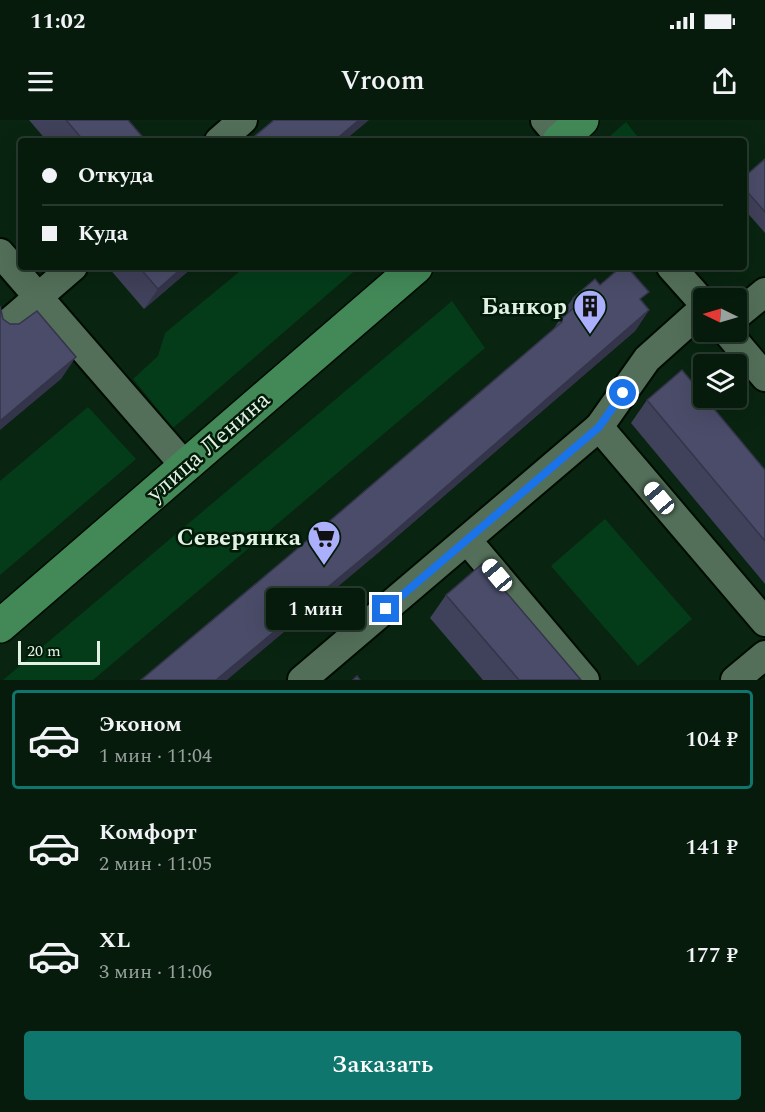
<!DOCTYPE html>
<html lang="ru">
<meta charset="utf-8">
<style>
body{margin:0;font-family:Spectral,serif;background:#15281b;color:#f1f3f6;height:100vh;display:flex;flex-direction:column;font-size:22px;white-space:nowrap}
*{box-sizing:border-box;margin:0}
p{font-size:20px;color:#98a19d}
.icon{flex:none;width:33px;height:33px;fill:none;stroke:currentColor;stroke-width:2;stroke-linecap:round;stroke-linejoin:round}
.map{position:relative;height:560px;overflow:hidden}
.panel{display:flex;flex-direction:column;background:#071b0d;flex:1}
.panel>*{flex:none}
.top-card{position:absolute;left:18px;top:18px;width:729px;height:132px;border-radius:6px;box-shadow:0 6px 24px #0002,0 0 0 2px #28392e;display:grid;align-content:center;height:132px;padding:0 24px;background:#071b0d}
.needle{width:39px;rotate:275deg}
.controls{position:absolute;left:693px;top:168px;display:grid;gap:12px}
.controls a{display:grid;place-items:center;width:54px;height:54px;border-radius:6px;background:#071b0d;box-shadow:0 6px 24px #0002,0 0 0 2px #28392e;font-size:30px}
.scale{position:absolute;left:18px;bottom:15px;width:82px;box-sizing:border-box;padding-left:6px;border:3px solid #e2f1e4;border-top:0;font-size:16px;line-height:21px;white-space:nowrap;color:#e2f1e4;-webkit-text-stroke:4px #021a08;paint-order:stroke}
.end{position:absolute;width:27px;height:27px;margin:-14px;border:8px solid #1a73e8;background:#fff;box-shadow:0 0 0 3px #fff}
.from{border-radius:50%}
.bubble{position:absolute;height:42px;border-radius:6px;background:#071b0d;box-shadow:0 6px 24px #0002,0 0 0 2px #28392e;font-size:20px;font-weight:600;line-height:42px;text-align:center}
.car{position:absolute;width:18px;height:36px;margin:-18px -9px;border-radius:8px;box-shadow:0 0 4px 2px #0007;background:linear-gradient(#fff 24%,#345 0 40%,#fff 0 76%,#345 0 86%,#fff 0)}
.top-card b{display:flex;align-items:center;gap:21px;height:57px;font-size:22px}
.top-card b+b{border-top:2px solid #28392e}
.top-card i{width:15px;height:15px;background:#f1f3f6}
ul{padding:10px 0 0;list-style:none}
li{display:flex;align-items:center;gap:18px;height:99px;margin:0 12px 9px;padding:0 12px;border:3px solid transparent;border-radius:6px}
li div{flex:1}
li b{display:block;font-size:22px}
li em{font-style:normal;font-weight:600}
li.active{border-color:#0f766e}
li>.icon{width:54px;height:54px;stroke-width:1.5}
.primary-button{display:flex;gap:12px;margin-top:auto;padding:12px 24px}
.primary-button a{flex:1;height:69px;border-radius:6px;background:#0f766e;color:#fff;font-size:24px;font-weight:600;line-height:69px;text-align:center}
.status{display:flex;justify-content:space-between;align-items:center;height:42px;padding:0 30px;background:#071b0d;direction:ltr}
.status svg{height:16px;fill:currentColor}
header{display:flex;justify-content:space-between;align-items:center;height:78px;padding:0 24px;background:#071b0d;font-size:27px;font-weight:600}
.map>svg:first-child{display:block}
</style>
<div class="status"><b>11:02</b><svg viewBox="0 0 49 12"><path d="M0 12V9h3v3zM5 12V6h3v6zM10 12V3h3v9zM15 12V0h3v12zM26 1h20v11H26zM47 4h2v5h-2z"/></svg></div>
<header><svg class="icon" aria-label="menu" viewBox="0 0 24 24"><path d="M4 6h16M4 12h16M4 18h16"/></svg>Vroom<svg class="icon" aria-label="share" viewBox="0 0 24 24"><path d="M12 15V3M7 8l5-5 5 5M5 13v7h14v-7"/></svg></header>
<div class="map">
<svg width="765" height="560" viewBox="0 0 765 560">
<rect width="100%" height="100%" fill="#092411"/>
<!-- green -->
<g fill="#043c19">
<polygon points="626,2 641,21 610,21 611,15"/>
<polygon points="245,147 359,147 173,308 133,259 158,236 165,213"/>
<polygon points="452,181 485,228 93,560 3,560"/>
<polygon points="88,287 136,339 0,455 0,361"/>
<polygon points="605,399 692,499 638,546 551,446"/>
</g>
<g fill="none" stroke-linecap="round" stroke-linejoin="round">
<defs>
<g id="minor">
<polyline points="545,0 563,21"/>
<polyline points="219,21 243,0"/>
<polyline points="0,133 185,346"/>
<polyline points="671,147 704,184"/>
<polyline points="736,196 765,172"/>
<polyline points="0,210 73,147"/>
<polyline points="727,212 765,257"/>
<polyline points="599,307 765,502"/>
<polyline points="467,420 585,560"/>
<polyline points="302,560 599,307 647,239 704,188"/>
<polyline points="735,560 765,535"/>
</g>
<g id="major">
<polyline points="559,21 582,0"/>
<polyline points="0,506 416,147"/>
</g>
</defs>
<!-- minor casing -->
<use href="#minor" stroke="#000c01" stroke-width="32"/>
<!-- major casing -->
<use href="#major" stroke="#000c01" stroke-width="36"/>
<!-- minor -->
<use href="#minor" stroke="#536f59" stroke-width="28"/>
<!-- major -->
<use href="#major" stroke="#438958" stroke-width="33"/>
</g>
<!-- wall -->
<g fill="#40415a">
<polygon points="29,0 128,0 146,21 47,21"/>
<polygon points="765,39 765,113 744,89 744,57"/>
<polygon points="108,147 193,147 144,189"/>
<polygon points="600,165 642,181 649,190 635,211 372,438 290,435 553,210 560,199 559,198 573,178"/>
<polygon points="647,280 765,350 765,464 631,303"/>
<polygon points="446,475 581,560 483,560 430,498"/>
</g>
<!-- shaded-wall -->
<g fill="#34354a">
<polygon points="359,0 369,0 344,21 334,21"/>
<polygon points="183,147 193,147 144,189 158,169"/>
<polygon points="649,190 635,211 372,438 227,560 216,560"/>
<polygon points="76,237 61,259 0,310 0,301"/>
</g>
<!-- building -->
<g fill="#4a4c69" stroke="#34354a" stroke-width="1.5">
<polygon points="66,0 128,0 146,21 84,21"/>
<polygon points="274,0 359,0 334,21 249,21"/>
<polygon points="765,39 765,92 744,68 744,57"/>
<polygon points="139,147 183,147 158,169"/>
<polygon points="621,147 627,147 649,172 640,179 649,190 387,418 216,560 141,560 290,435 562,202 560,200 578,184 573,178 595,159 600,165"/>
<polygon points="0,186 3,199 10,204 19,204 37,191 76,237 0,301"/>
<polygon points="682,250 704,276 704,278 705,278 765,350 765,421 647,280"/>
<polygon points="482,444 581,560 519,560 446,475"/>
<polygon points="357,556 360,560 353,560"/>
</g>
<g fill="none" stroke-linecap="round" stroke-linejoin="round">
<!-- route -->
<polyline stroke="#1a73e8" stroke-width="8" points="386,489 599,307 623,273"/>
</g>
<!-- icons -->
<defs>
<symbol id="building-pin" viewBox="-11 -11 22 30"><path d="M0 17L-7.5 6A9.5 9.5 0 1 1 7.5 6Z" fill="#acaffb" stroke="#021a08"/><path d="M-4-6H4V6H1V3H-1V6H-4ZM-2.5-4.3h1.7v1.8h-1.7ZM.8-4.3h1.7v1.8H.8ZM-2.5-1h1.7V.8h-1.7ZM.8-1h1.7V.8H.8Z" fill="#111"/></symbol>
<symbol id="supermarket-pin" viewBox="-11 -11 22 30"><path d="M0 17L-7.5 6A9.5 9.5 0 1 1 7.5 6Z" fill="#acaffb" stroke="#021a08"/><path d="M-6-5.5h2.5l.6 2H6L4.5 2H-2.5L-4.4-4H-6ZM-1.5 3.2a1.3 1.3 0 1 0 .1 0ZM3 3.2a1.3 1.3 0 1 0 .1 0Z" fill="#111"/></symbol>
</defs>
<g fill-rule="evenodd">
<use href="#building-pin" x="571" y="167" width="38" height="52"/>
<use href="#supermarket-pin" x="305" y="398" width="38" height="52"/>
</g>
<g text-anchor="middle" stroke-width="5" stroke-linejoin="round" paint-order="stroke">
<!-- poi labels -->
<g font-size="24" font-weight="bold" fill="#e2f1e4" stroke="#021a08" text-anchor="end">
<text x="567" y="194">Банкор</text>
<text x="301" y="425">Северянка</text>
</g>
<!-- street labels -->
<g font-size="24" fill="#e2f1e4" stroke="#021a08">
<text transform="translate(208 326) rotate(-41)" y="8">улица Ленина</text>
</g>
</g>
</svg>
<div class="controls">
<a><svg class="needle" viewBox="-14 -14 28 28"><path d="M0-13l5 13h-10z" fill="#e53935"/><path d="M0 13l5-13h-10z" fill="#98a19d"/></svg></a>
<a><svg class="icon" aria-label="layers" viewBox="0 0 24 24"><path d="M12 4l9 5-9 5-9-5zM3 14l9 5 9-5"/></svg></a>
</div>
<div class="scale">20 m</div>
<i class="end from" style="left:623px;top:273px"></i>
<i class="end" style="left:386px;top:489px"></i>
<div class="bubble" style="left:266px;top:468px;width:99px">1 мин</div>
<i class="car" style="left:659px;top:378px;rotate:320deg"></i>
<i class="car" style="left:497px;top:455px;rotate:320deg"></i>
<div class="top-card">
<b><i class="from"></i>Откуда</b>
<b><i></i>Куда</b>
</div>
</div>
<section class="panel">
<ul>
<li class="active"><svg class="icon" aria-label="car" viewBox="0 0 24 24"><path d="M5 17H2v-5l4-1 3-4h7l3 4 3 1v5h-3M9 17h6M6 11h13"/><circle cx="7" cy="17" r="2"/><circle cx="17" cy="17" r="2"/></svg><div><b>Эконом</b><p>1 мин · 11:04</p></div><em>104 ₽</em></li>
<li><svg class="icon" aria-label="car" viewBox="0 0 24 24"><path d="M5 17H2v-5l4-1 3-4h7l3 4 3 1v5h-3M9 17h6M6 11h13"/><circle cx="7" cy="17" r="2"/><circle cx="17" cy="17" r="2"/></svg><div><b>Комфорт</b><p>2 мин · 11:05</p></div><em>141 ₽</em></li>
<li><svg class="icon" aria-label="car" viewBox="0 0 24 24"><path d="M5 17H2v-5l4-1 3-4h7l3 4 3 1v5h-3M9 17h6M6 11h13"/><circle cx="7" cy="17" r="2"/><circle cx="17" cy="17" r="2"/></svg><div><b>XL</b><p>3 мин · 11:06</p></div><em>177 ₽</em></li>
</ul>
<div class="primary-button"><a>Заказать</a></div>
</section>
